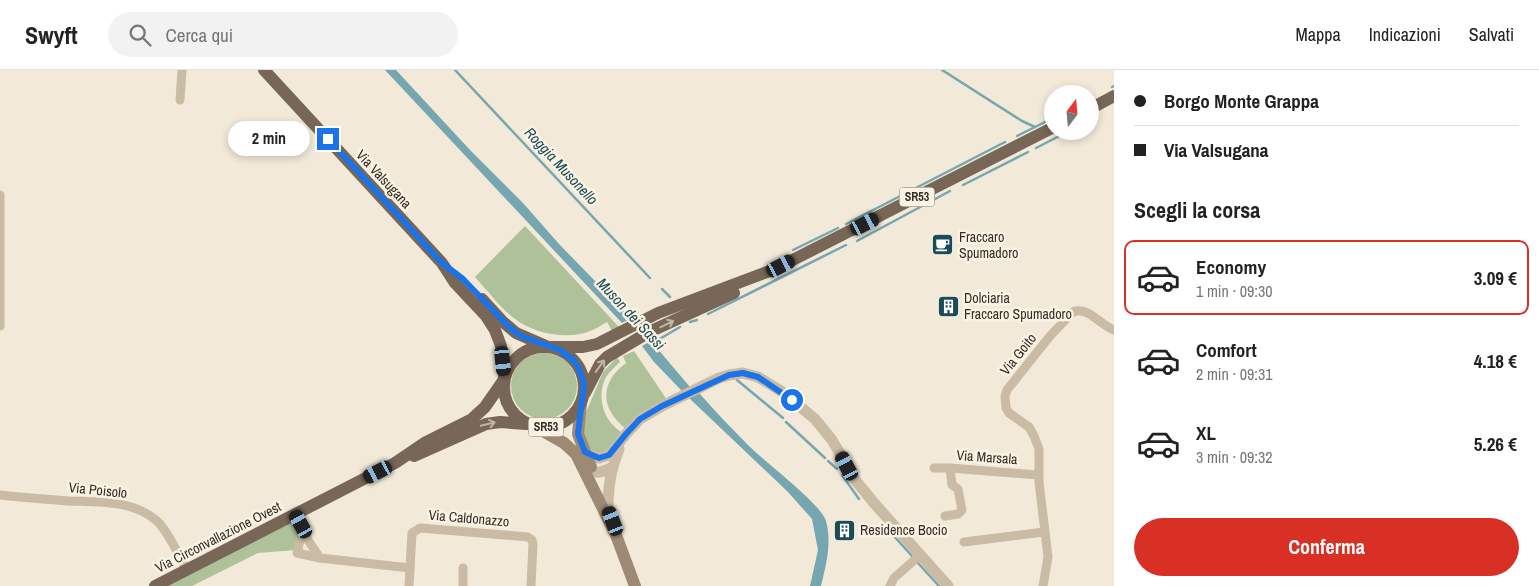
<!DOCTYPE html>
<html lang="it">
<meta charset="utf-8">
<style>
body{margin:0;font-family:"Archivo Narrow",sans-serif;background:#f2f2f2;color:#222;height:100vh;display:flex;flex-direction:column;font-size:19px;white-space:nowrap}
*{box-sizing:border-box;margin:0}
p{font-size:16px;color:#767676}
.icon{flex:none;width:28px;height:28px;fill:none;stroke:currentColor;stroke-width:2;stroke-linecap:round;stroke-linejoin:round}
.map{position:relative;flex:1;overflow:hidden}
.details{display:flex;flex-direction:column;background:#fff;width:425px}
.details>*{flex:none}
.banner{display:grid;align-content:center;height:110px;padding:0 20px;background:#fff}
.needle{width:32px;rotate:16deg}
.controls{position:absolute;left:1044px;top:15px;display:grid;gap:10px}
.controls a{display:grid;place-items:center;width:55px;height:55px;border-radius:50%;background:#fff;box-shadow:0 2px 8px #0003;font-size:25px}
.end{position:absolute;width:22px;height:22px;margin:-11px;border:6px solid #1a73e8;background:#fff;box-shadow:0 0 0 2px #fff}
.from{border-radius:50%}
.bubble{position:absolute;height:35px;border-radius:18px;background:#fff;box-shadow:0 2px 8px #0003;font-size:16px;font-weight:800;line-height:35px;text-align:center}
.car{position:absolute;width:15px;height:30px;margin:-15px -8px;border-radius:6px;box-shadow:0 0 4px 1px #0007;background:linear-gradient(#222 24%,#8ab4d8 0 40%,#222 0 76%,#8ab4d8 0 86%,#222 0)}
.banner b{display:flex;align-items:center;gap:18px;height:48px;font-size:19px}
.banner b+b{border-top:1px solid #e0e0e0}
.banner i{width:12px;height:12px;background:#222}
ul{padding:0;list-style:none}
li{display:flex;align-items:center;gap:15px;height:75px;margin:0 10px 8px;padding:0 10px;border:2px solid transparent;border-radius:10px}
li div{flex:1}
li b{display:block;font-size:19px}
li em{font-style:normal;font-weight:800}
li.on{border-color:#d93025}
li>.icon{width:45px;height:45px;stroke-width:1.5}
h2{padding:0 20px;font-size:22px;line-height:60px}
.action{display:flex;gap:10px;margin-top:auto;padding:10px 20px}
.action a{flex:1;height:58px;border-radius:30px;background:#d93025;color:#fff;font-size:20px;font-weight:800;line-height:58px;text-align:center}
header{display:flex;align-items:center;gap:30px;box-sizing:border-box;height:70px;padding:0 25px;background:#fff;border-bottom:1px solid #e0e0e0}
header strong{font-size:24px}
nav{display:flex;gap:28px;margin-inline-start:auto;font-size:18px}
.search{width:350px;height:45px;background:#f2f2f2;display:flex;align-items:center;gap:12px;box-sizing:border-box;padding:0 18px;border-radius:28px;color:#767676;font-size:19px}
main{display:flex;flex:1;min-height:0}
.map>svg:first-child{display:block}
</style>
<header>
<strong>Swyft</strong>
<div class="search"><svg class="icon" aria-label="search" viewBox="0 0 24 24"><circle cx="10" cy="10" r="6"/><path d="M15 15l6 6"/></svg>Cerca qui</div>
<nav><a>Mappa</a><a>Indicazioni</a><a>Salvati</a></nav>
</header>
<main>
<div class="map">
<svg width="1114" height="516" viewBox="0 0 1114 516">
<rect width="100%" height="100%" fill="#f2e9d8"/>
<!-- green -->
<g fill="#aec198">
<path d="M525 156 619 257 612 261 607 252C601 255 596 259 590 261 568 270 534 264 515 249 500 238 488 221 475 207Z"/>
<path d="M634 281 667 330 625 358C600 338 600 312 626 293L623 286Z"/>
<circle cx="544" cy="316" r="33"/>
<path d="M617 287 620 292C615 297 610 301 606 307 598 322 601 343 613 355 615 358 619 360 622 363 613 377 610 386 591 382L581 367 584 347 603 302Z"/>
<polygon points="291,452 299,456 295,480 258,483 192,516 167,516"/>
</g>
<!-- water -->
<g fill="#76a6b0">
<polygon points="385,0 396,0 470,80 523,133 559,174 631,248 622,253"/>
<polygon points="651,271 690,317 682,321 654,292 642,276"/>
<path d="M699 323C715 341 732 359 749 376 765 392 821 434 826 451 832 473 826 495 821 516H810L818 480 812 449 788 422 688 327Z"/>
</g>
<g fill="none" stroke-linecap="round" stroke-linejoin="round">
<!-- stream -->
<g stroke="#76a6b0" stroke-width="2.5">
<polyline points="455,0 650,208"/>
<polyline points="942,0 1022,51 1035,57"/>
<polyline points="1112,17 1114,16"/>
<polyline points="1017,66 1047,51"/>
<polyline points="1036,78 1069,61"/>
<polyline points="963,115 1028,82"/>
<polyline points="846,154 1005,72"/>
<polyline points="857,171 950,121"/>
<polyline points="793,180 838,158"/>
<polyline points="662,219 670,227"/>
<polyline points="708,244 846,175"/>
<polyline points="690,252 697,250"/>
<polyline points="651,274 680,257"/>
<polyline points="737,310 783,348"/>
<polyline points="786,352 825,388"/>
<polyline points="828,391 837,399"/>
<polyline points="842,405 859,429"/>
<polyline points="892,464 912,486"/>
<polyline points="918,493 939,516"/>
</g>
<!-- minor -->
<g stroke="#cabba4" stroke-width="9">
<polyline points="180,30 182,0"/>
<polyline points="0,125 0,256"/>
<polyline points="934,398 950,398 1038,405"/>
<path d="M0 425C23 428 46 429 69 431 99 432 133 430 157 451 168 461 179 486 187 500"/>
<polyline points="296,444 308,470 320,488 410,498"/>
<polyline points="945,446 958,444 962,440 958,419 952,415 950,398"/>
<polyline points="303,458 297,483 320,488"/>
<polyline points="964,472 1044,462"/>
<polyline points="409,516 412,463 420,458 528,467 532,470 533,474 531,516"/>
<polyline points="463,516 463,498"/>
<polyline points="890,516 894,508 920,485"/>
<path d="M1043 516 1048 487 1039 412V379L1034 366 1029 357 1009 343 1006 338 1005 326 1007 320 1050 266 1073 242C1088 236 1100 255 1114 260"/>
</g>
<!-- tertiary -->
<g stroke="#cabba4" stroke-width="11">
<polyline points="585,383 599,388 609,385 626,364 640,349 662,336 719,308 729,305 743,303 758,307 781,321 815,349 832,370 856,411 874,433 948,516"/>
<path d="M585 392 588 400C597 404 603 402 611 398"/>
<path d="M608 438C608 415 611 400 619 379"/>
</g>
<!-- secondary -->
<g stroke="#9e8975" stroke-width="12">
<polyline points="581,333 578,364 591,397"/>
<polyline points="536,357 564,373 576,384 616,465 635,516"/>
</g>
<!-- primary -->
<g stroke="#786656" stroke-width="12">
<polyline points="264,0 442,193 455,213 486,246 495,260 501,276 504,306"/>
<polyline points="1090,39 1114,26"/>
<polyline points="482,229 503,252 516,263 546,276"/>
<circle cx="544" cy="317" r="40"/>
<polyline points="551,277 583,277 597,274 658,243 775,199 1052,58"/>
<polyline points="585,323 600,294 607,287 649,262 734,223"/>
<polyline points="414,386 486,354 500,352 526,354"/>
<polyline points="155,516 395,393 426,372 472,349 485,337 503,311"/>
</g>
</g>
<!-- one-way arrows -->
<defs><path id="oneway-shaft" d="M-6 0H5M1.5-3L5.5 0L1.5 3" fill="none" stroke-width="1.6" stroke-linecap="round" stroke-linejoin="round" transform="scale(1.25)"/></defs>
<g stroke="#c0b4a4">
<use href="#oneway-shaft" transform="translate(667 254) rotate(-26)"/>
<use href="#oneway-shaft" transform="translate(600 296) rotate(-54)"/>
<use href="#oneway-shaft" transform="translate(488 354) rotate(-13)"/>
</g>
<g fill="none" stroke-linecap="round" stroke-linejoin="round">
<!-- route -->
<polyline stroke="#1a73e8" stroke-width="6" points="328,69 442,193 463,209 510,258 521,266 560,280 573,290 578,297 584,313 578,364 585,382 599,388 609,385 626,364 640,349 662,336 729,305 743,303 758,307 792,330"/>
</g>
<!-- icons -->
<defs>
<symbol id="cafe-square" viewBox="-11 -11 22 22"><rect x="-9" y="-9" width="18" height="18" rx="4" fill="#1a4b58" stroke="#faf3e4"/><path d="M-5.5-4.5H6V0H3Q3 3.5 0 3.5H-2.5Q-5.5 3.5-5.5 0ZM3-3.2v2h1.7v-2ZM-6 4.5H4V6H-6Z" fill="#fff"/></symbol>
<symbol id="building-square" viewBox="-11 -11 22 22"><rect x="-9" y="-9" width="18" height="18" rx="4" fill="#1a4b58" stroke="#faf3e4"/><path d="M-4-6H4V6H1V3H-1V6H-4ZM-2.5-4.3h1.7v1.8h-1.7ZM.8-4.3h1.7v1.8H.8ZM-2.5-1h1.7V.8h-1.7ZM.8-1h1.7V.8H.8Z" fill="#fff"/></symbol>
</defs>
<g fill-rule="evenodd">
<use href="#cafe-square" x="930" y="162" width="25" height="25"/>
<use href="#building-square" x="936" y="224" width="25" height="25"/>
<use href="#building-square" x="832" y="448" width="25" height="25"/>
</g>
<g text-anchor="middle" stroke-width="5" stroke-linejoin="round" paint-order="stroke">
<!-- shield labels -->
<g fill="#faf3e4" stroke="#70685f" stroke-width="1">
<rect x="899.5" y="117.5" width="35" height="19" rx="4"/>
<rect x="528.5" y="347.5" width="35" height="19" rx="4"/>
</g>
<g font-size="12" font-weight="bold" fill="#352d26">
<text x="917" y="131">SR53</text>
<text x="546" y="361">SR53</text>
</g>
<!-- street labels -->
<g font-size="14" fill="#352d26" stroke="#faf3e4">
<text transform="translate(384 109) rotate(47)" y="5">Via Valsugana</text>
<text transform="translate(1018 284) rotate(-51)" y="5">Via Goito</text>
<text transform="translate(987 387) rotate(4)" y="5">Via Marsala</text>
<text transform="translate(98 420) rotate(6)" y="5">Via Poisolo</text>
<text transform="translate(469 448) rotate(5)" y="5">Via Caldonazzo</text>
<text transform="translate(218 467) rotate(-27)" y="5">Via Circonvallazione Ovest</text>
</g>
<!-- poi labels -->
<g font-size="14" fill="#352d26" stroke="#faf3e4" text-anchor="start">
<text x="959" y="172">Fraccaro<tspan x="959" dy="16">Spumadoro</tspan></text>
<text x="964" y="233">Dolciaria<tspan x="964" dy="16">Fraccaro Spumadoro</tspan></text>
<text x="860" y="465">Residence Bocio</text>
</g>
<!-- water labels -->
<g font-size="15" font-style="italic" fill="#1a4b58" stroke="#faf3e4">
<text transform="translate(561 96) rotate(47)" y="5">Roggia Musonello</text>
<text transform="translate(631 244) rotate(47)" y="5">Muson dei Sassi</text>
</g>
</g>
</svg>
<div class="controls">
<a><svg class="needle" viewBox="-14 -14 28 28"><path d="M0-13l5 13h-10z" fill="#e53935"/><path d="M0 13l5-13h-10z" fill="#767676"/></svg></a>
</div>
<i class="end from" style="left:792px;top:330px"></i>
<i class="end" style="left:328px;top:69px"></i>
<div class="bubble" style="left:228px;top:51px;width:82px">2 min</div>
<i class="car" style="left:865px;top:154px;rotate:63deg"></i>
<i class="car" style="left:781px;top:196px;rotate:63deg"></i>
<i class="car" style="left:503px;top:291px;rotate:174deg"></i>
<i class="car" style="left:847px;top:396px;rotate:332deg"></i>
<i class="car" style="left:378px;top:402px;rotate:243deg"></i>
<i class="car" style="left:613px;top:451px;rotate:339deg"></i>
<i class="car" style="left:301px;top:454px;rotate:331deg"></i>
</div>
<section class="details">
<div class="banner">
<b><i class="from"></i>Borgo Monte Grappa</b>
<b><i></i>Via Valsugana</b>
</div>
<h2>Scegli la corsa</h2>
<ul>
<li class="on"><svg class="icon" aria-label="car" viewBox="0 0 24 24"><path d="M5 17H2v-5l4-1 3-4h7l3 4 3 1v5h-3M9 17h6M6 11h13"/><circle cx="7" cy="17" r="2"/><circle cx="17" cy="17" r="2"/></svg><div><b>Economy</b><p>1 min · 09:30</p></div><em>3.09 €</em></li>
<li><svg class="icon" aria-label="car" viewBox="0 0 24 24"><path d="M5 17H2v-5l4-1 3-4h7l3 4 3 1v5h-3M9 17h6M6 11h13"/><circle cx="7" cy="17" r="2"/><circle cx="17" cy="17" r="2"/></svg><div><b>Comfort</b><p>2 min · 09:31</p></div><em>4.18 €</em></li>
<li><svg class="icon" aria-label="car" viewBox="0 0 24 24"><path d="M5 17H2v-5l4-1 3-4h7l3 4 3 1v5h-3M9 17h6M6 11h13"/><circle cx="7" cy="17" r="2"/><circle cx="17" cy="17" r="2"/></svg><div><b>XL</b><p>3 min · 09:32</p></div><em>5.26 €</em></li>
</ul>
<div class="action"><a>Conferma</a></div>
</section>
</main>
